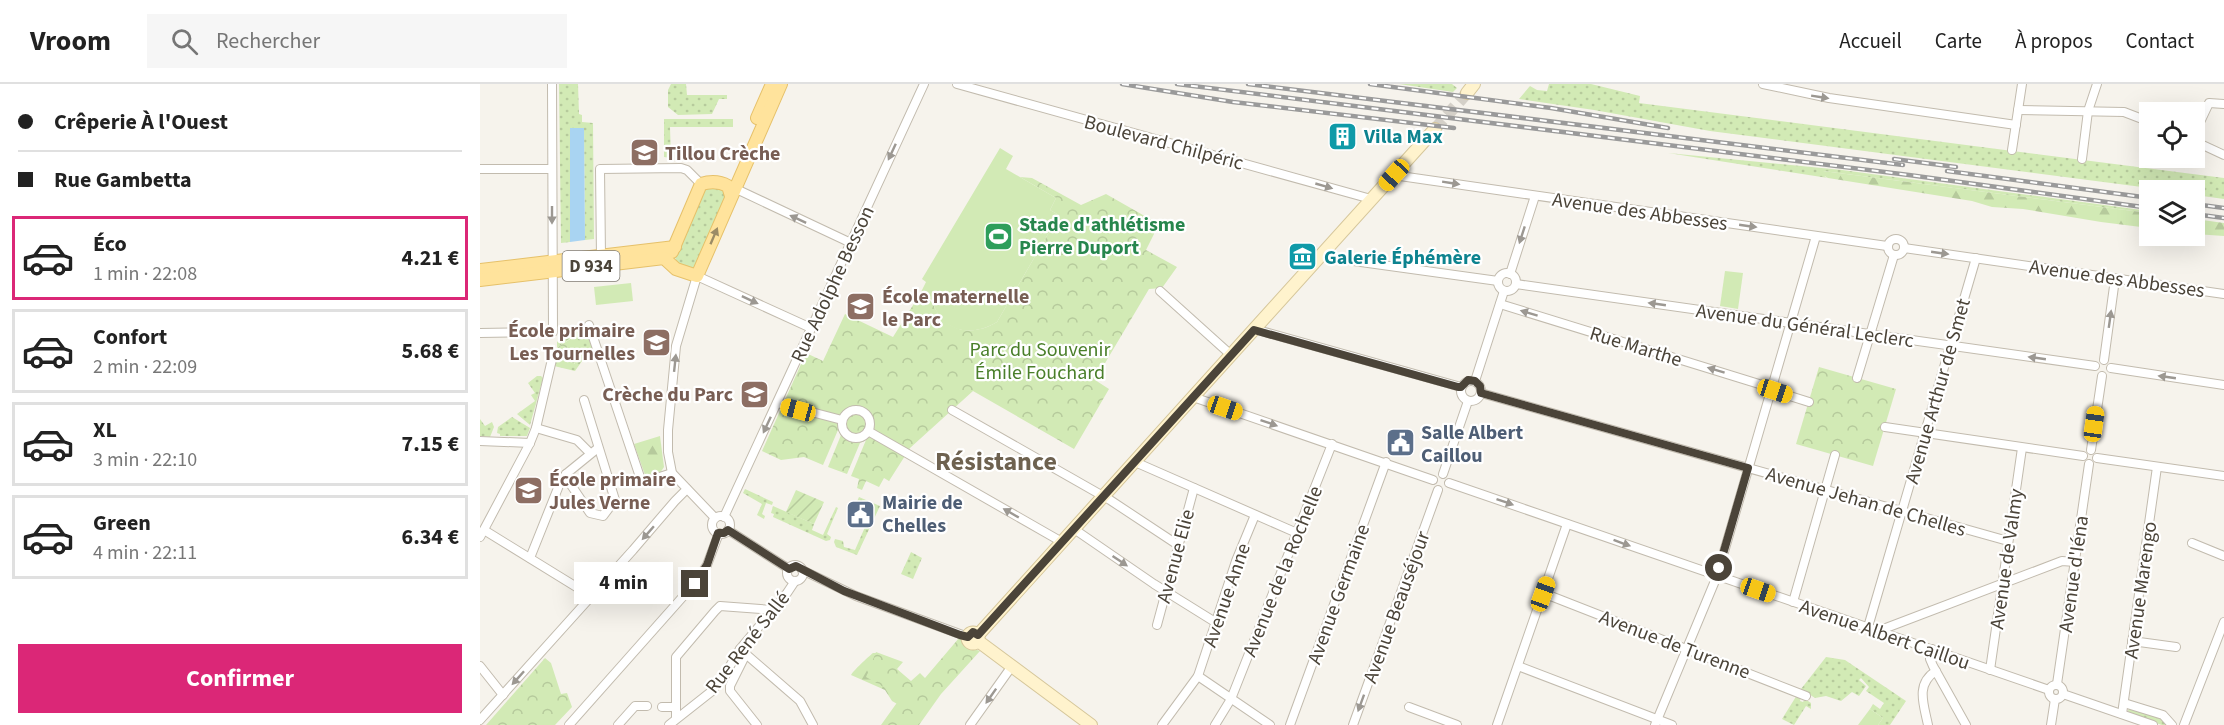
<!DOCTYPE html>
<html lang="fr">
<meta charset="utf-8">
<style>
body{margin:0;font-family:"Source Sans 3",sans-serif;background:#f6f6f6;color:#222;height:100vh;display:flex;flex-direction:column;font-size:22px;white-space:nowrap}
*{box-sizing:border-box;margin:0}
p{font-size:20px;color:#767676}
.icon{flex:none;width:33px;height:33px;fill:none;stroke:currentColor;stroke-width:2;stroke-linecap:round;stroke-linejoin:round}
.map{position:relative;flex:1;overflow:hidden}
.sheet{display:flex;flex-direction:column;background:#fff;width:480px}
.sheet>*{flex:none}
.hud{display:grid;align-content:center;height:132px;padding:0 18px;background:#fff}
.tools{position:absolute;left:1659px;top:18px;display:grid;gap:12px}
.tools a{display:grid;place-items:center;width:66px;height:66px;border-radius:0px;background:#fff;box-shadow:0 6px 24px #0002;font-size:30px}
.end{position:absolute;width:27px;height:27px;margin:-14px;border:8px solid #4b4439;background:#fff;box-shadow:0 0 0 3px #fff}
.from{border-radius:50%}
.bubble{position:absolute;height:42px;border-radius:0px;background:#fff;box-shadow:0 6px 24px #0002;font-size:20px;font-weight:700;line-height:42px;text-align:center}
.car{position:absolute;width:18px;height:36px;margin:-18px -9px;border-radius:8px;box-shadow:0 0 4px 2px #0007;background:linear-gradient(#f5c518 24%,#345 0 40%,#f5c518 0 76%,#345 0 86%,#f5c518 0)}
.hud b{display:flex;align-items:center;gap:21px;height:57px;font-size:22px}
.hud b+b{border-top:2px solid #e0e0e0}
.hud i{width:15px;height:15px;background:#222}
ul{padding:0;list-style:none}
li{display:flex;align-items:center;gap:18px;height:84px;margin:0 12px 9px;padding:0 6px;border:3px solid #e0e0e0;border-radius:0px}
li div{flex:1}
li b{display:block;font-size:22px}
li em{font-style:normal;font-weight:700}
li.active{border-color:#db2777}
li>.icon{width:54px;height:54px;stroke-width:1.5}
.primary-button{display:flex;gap:12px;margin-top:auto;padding:12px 18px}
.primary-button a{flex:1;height:69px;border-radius:0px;background:#db2777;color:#fff;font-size:24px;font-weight:700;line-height:69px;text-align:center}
header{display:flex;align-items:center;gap:36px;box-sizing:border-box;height:84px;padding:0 30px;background:#fff;border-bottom:2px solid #e0e0e0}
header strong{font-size:28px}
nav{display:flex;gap:33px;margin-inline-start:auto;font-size:21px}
.search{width:420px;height:54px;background:#f6f6f6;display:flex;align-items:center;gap:15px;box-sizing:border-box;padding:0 21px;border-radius:0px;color:#767676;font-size:22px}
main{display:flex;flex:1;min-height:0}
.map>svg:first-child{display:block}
</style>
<header>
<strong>Vroom</strong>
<div class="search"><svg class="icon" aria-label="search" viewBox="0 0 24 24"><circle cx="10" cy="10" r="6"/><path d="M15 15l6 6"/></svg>Rechercher</div>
<nav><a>Accueil</a><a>Carte</a><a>À propos</a><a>Contact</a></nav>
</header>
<main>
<section class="sheet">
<div class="hud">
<b><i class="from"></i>Crêperie À l'Ouest</b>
<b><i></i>Rue Gambetta</b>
</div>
<ul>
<li class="active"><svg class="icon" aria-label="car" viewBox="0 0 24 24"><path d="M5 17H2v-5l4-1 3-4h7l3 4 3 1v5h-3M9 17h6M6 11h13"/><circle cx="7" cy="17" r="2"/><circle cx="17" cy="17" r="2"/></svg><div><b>Éco</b><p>1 min · 22:08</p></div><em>4.21 €</em></li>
<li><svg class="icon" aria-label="car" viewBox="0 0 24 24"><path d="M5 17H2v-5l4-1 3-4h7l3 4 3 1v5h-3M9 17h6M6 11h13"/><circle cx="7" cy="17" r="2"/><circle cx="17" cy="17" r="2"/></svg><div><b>Confort</b><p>2 min · 22:09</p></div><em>5.68 €</em></li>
<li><svg class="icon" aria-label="car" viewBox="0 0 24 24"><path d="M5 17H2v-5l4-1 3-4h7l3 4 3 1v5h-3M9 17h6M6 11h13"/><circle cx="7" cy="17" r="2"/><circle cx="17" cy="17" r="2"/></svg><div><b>XL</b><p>3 min · 22:10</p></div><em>7.15 €</em></li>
<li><svg class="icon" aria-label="car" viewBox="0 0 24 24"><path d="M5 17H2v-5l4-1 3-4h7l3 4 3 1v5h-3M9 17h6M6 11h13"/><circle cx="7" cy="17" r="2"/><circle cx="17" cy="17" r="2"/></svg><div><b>Green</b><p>4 min · 22:11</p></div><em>6.34 €</em></li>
</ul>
<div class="primary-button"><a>Confirmer</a></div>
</section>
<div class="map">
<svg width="1744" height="641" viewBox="0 0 1744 641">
<defs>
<pattern id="grass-dots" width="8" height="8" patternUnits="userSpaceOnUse" patternTransform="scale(1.5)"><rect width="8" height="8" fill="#d2eab5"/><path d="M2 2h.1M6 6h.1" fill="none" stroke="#b6ca9c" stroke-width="1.8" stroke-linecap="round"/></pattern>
<pattern id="forest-firs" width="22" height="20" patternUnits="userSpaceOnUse" patternTransform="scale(1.5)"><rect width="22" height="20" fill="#d2eab5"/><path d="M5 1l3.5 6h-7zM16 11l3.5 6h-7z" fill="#b6ca9c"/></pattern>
<pattern id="park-crowns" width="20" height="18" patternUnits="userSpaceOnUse" patternTransform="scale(1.5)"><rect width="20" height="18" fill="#d2eab5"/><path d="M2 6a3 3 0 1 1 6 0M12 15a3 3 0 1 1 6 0" fill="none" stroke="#b6ca9c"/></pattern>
<pattern id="garden-furrows" width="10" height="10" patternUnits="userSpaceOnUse" patternTransform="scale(1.5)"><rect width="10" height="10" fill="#d2eab5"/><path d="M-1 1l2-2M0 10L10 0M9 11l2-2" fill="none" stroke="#b6ca9c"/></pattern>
</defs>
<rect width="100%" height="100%" fill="#f6f3ec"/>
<!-- grass -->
<g fill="url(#grass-dots)">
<polygon points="79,0 98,0 99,30 102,31 102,38 113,39 114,155 105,156 104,44 90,44 90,158 81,159"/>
<polygon points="191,0 206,0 207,11 247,11 247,15 239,15 232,30 198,31 188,23 188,6"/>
<polygon points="919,0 972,0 977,4 973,8"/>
<polygon points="1069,0 1111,0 1160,12 1159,19 1744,94 1744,115 1715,111 1714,106 1685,106 1230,47 1114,26 1039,15 1050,2 1057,6 1067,7"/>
<polygon points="184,35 253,35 253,43 190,43 191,74 184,73"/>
<polygon points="1188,69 1362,86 1669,127 1669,129 1343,87 1345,93 1348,94"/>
<polygon points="227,101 242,105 246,112 215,183 212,184 198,181 195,173 221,105"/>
<polygon points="107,242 117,272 102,277 95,287 74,282 75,275 95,280 94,252 78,263 77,268 77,258 94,246"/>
<polygon points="57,292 61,292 63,294 50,341 37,330 55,317 51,311 55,309 48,299"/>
<polygon points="32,333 50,344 47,352 20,352 20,350 17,349 18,343"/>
<polygon points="0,335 5,342 12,338 14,343 10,353 0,352"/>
<polygon points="265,405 293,418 292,421 286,419 282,430 285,432 284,435 277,431 282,420 263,409"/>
<polygon points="379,413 400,422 377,471 356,463 354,458 355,455 363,457 364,463 375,466 392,427 381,422 379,424 375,422"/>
<polygon points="293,422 334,440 332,446 343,451 356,423 358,424 347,450 351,453 350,456 346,457 293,433 294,430 291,429"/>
<polygon points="431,468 442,474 433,495 421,490"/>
<polygon points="1346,573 1365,576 1426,617 1410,641 1398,641 1403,634 1390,625 1393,620 1400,625 1404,619 1386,607 1389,603 1381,594 1379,596 1386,602 1379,612 1372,608 1361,617 1346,612 1335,614 1321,605"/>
<polygon points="1317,611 1321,613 1320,617 1323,618 1325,615 1331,619 1331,625 1326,622 1314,641 1302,635"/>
<polygon points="1650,623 1677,631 1690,641 1682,641 1650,630 1648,627"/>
</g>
<!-- forest -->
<g fill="url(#forest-firs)">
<polygon points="1343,87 1669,129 1669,144 1621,138 1543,125 1512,123 1492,117 1348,94 1341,90"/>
<polygon points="1715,135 1744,139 1744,152 1715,150"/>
<polygon points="180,352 184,383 180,389 165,391 154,360"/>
<path d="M393 569H397L424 608 419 621 412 617 405 606 371 591C373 587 388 573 393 569Z"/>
</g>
<!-- park -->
<g fill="url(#park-crowns)">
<path d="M540 93 552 94 601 121 626 110 677 139 674 150 666 166 697 183 682 204 669 205 615 296 629 305 594 365 493 307 430 364 409 397 404 394 399 403 386 397 382 406 377 404 379 395 371 392 386 356 380 359 367 390 348 383 361 351 358 346 343 381 324 373 301 376 282 367 326 269 343 277 365 230 413 253 440 210C456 218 451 221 461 233 476 251 499 249 517 238L579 131 570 126 576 114Z"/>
<path d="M95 252 99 258 94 282C87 287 81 282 76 276L78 263Z"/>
<polygon points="1339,283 1416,305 1393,382 1316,360"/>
<polygon points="479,554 488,563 500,567 461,610 439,641 401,641 421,613 386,593 396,568 423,578 417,585 431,597 440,589 445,594"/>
<polygon points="65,574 71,579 81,610 87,609 92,623 75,641 6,641"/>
</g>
<!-- garden -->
<polygon fill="url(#garden-furrows)" points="316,406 344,418 334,440 306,428"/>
<!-- pitch -->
<g fill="#d2eab5">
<path d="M520 64 533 72 526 85 576 114 570 126 579 131 517 238C490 254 461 248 452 216L440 210 446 198 442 195Z"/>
<polygon points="1245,187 1263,189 1258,225 1240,222"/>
<polygon points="151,199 153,217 116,221 114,203"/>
<polygon points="1390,625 1403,634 1398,641 1378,641"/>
</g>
<!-- water -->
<polygon fill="#a9d4f2" points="90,44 104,44 105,156 90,158"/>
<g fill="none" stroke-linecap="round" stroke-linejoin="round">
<!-- secondary-tunnel -->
<polyline stroke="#d4d0c8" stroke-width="12" stroke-dasharray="12 6" stroke-linecap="butt" points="955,45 987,9"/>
<defs>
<g id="street">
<polyline points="477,0 891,115"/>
<polyline points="1283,0 1349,14 1536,41"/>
<polyline points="1538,26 1644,28 1670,38"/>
<polyline points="1714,51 1729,19 1744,20"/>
<polyline points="1714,57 1744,71"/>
<polyline points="1532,66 1542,0"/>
<polyline points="1602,75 1608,27 1617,0"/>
<polyline points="0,85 72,85"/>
<polyline points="913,91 1407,162"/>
<polyline points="252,103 371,159"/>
<circle cx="1416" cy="163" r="8"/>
<polyline points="1424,164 1744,210"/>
<polyline points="844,168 852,174 1018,197"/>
<polyline points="121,172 120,85 201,84 207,86 221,100"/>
<circle cx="1027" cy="198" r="9"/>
<polyline points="1030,190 1055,112"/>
<polyline points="1036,200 1615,282"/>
<polyline points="680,207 751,271"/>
<polyline points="1020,220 1292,304"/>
<polyline points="109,241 161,396 167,397 192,389"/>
<polyline points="774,245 981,303"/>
<polyline points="0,249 73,248 72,0"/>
<polyline points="1624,276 1635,195"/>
<polyline points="1631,284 1744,301"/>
<polyline points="1377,294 1414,171"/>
<circle cx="991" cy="307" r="10"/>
<polyline points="995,297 1024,207"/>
<polyline points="1291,306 1329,318"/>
<polyline points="1001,309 1528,457"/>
<polyline points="713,313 953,396"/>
<polyline points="297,319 362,336"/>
<polyline points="472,326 630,416 698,461"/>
<circle cx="376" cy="340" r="14"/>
<polyline points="1405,343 1603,372"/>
<polyline points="56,344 97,356 110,369"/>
<polyline points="388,347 582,458"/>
<polyline points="0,357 50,359"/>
<polyline points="1611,366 1622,292"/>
<polyline points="1617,374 1744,392"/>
<polyline points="655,378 817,449"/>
<polyline points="86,390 89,398 110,429 123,432 135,416 104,316"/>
<polyline points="963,390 988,317"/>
<polyline points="969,399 1569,606"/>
<circle cx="241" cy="441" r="9"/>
<polyline points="244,433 444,0"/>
<polyline points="235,434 192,389 188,368 188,346 196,262 217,192 331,244"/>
<polyline points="594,445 674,500 735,538"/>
<polyline points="4,446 111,512"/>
<polyline points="248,446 309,485"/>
<polyline points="0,453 50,359 56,344 73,271"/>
<polyline points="1712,459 1744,472"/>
<polyline points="50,474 80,399 86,390 118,364"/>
<circle cx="315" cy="489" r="8"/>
<polyline points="322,486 376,512 488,553"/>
<polyline points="1063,509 1326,612"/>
<polyline points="1313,518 1355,371"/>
<polyline points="677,541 714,404"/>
<polyline points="1388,543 1496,174"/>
<polyline points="1398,547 1582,477 1595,478"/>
<polyline points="1652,557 1696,563"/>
<polyline points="260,565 320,617 333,641"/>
<polyline points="1452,565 1450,575 1453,582 1486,641"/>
<polyline points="266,570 250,602 250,607 277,641"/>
<polyline points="0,582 23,611"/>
<polyline points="1038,582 1192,641"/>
<polyline points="1510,586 1542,364"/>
<polyline points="718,592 790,641"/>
<polyline points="1577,600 1609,380"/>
<circle cx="1576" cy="608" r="7"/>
<polyline points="1583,610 1673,641"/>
<polyline points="1644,619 1683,631 1692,641"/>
<polyline points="182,623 195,623"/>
<polyline points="929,623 977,641"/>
<polyline points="1642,630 1677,383"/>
<polyline points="196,634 196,573 235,527 240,522 293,526"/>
<polyline points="0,636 153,466 195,417 207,405"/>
<polyline points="89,641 215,499 227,481 239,449"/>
<polyline points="138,641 155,622 167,622"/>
<polyline points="189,641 232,607 244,592 260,565 307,509 315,497"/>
<polyline points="490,641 532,582"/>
<polyline points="682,641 718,592 756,477 775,431"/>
<polyline points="735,641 751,615 852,360"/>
<polyline points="810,641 906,378"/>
<polyline points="873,641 958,406"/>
<polyline points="1017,641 1087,440"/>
<polyline points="1175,641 1237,492 1336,152"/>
<path d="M1448 641C1444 621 1435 600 1456 587"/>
<polyline points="1571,641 1575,615"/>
<polyline points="1704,641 1744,538"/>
</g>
<g id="secondary">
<polyline points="987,9 994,0"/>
<circle cx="493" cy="554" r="5.5"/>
<polyline points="498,551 955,45"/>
<polyline points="498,557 611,641"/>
</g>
<g id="primary">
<polyline points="277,34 292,0"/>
<path d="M192 168 221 100C231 97 239 97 248 102L251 112"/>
<polyline points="0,186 195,163"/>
<polyline points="0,196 184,174 196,185 217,192 301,0"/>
</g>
</defs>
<!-- street casing -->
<use href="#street" stroke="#c2bbae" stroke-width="10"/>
<!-- secondary casing -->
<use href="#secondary" stroke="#d6c79b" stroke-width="14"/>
<!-- primary casing -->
<use href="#primary" stroke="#e6c16a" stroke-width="14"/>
<!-- street -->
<use href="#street" stroke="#fff" stroke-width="8"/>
<!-- secondary -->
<use href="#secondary" stroke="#fff3cd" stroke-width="12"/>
<!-- primary -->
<use href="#primary" stroke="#ffe39c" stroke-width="12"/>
<defs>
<g id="rail">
<polyline points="642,0 753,18 974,44"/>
<polyline points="697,0 1429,91 1670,124"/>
<polyline points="768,0 1423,81"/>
<polyline points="890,0 1071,24 1188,44"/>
<polyline points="1414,75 1476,83"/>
<polyline points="1467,87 1670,114"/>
<polyline points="1714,120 1744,124"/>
<polyline points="1714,130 1744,134"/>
</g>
</defs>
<!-- rail casing -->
<use href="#rail" stroke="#9a9a9a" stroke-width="4.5"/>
<!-- rail -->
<use href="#rail" stroke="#fff" stroke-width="2" stroke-dasharray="7" stroke-linecap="butt"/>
</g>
<!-- one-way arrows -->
<defs><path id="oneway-solid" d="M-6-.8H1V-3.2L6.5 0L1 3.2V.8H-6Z" transform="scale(1.5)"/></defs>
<g fill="#9c9892">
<use href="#oneway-solid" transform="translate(1340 13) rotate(9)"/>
<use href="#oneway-solid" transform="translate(412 68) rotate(115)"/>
<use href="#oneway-solid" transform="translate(971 99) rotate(9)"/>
<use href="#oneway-solid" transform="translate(844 102) rotate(16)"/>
<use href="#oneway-solid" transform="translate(72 131) rotate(90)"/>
<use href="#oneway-solid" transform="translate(318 135) rotate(-155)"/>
<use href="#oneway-solid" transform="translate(1268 142) rotate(8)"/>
<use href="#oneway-solid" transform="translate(1042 151) rotate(108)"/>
<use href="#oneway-solid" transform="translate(1460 169) rotate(8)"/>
<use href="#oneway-solid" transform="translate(270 216) rotate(25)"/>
<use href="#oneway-solid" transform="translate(1177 220) rotate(-172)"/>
<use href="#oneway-solid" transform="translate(1049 229) rotate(-163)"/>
<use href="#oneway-solid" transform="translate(1630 235) rotate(-82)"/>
<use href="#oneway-solid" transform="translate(1557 274) rotate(-172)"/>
<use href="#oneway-solid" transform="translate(195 279) rotate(-84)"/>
<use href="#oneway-solid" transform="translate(1236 286) rotate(-163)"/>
<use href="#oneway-solid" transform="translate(1687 293) rotate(-172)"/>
<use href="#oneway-solid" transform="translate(789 339) rotate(19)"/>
<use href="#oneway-solid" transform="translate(287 341) rotate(115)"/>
<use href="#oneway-solid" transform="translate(1025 418) rotate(19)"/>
<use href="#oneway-solid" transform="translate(531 429) rotate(-150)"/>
<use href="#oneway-solid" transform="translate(168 449) rotate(131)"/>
<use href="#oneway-solid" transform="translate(1142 459) rotate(20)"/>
<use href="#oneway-solid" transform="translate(640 477) rotate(34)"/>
<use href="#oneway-solid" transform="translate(38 594) rotate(132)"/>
<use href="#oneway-solid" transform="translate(511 612) rotate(125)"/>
<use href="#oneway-solid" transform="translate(881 619) rotate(110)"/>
</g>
<use fill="#9c8c66" href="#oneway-solid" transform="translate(234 152) rotate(-67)"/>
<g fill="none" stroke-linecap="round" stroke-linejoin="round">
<!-- route -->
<polyline stroke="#4b4439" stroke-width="8" points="215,500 227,481 238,449 244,449 248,446 309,485 316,482 364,507 480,551 488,553 493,548 498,551 774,246 978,303 981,303 988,296 995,297 1000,302 1001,309 1268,384 1239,484"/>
</g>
<!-- icons -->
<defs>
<symbol id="building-square" viewBox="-11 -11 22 22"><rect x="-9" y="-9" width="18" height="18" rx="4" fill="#0f9aa8" stroke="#fff"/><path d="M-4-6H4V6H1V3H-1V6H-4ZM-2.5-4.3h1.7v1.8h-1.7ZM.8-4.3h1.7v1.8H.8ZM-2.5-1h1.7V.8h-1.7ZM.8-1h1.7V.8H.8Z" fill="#fff"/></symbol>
<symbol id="school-square" viewBox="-11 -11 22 22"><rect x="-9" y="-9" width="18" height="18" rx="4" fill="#8d6e63" stroke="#fff"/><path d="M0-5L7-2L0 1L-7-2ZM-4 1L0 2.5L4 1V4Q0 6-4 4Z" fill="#fff"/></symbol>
<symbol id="stadium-square" viewBox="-11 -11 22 22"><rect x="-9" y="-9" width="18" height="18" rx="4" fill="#2e9e5b" stroke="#fff"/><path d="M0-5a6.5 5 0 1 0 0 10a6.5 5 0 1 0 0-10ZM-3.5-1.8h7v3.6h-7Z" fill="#fff"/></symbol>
<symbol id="museum-square" viewBox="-11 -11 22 22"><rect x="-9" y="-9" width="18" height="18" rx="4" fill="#0f9aa8" stroke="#fff"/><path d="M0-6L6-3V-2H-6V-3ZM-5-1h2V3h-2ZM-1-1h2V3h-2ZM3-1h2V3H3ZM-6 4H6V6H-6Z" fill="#fff"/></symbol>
<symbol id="civic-square" viewBox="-11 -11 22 22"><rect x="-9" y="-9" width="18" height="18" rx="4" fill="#5c6f8a" stroke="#fff"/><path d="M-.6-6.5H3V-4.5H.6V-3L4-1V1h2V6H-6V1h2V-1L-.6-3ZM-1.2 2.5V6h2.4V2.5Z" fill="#fff"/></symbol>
</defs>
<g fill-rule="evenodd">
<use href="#building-square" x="846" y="36" width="33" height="33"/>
<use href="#school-square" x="148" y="52" width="33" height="33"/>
<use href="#stadium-square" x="502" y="136" width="33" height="33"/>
<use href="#museum-square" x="806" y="156" width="33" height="33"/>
<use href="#school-square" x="364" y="206" width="33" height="33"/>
<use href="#school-square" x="160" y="242" width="33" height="33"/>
<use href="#school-square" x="258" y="294" width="33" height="33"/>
<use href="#civic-square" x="904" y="342" width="33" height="33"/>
<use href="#school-square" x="32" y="390" width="33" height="33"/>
<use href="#civic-square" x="364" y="414" width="33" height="33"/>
</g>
<g text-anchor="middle" stroke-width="4.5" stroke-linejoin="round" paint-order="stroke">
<!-- shield labels -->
<rect fill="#fff" stroke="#817c74" stroke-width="1.5" x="82.5" y="167" width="57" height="30" rx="4.5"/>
<g font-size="18" font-weight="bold" fill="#4b4439">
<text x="111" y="188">D 934</text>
</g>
<!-- culture labels -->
<g font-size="20" font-weight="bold" fill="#0d838f" stroke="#fff" text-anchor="start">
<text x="884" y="59">Villa Max</text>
<text x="844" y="180">Galerie Éphémère</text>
</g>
<!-- street labels -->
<g font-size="20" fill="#4b4439" stroke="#fff">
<text transform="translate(684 58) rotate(15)" y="7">Boulevard Chilpéric</text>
<text transform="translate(1160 127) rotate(8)" y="7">Avenue des Abbesses</text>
<text transform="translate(1637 194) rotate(8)" y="7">Avenue des Abbesses</text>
<text transform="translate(352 200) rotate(-65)" y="7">Rue Adolphe Besson</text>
<text transform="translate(1325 241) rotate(8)" y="7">Avenue du Général Leclerc</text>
<text transform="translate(1156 262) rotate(17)" y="7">Rue Marthe</text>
<text transform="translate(1457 307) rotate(-74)" y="7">Avenue Arthur de Smet</text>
<text transform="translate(1386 417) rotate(16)" y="7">Avenue Jehan de Chelles</text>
<text transform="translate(695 472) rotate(-75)" y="7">Avenue Elie</text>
<text transform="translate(1526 475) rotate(-82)" y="7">Avenue de Valmy</text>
<text transform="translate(802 487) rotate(-68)" y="7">Avenue de la Rochelle</text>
<text transform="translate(1593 490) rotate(-82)" y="7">Avenue d'Iéna</text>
<text transform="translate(1660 506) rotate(-82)" y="7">Avenue Marengo</text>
<text transform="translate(858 510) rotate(-70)" y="7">Avenue Germaine</text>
<text transform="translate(746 511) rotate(-71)" y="7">Avenue Anne</text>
<text transform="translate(916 523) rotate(-70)" y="7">Avenue Beauséjour</text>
<text transform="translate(1405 550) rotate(19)" y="7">Avenue Albert Caillou</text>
<text transform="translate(267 558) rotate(-52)" y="7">Rue René Sallé</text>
<text transform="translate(1195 560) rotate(21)" y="7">Avenue de Turenne</text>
</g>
<!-- education labels -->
<g font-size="20" font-weight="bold" fill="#785e54" stroke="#fff" text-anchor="start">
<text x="185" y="76">Tillou Crèche</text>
<text x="402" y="219">École maternelle<tspan x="402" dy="23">le Parc</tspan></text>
<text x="155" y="253" text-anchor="end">École primaire<tspan x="155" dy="23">Les Tournelles</tspan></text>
<text x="253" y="317" text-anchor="end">Crèche du Parc</text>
<text x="69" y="402">École primaire<tspan x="69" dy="23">Jules Verne</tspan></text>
</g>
<!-- leisure labels -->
<g font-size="20" font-weight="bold" fill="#27864d" stroke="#fff" text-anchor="start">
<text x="539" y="147">Stade d'athlétisme<tspan x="539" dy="23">Pierre Duport</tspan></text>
</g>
<!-- park labels -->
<g font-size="20" fill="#4a7f2a" stroke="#fff">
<text x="560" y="272">Parc du Souvenir<tspan x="560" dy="23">Émile Fouchard</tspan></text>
</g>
<!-- service labels -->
<g font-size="20" font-weight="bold" fill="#4e5e75" stroke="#fff" text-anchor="start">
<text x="941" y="355">Salle Albert<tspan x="941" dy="23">Caillou</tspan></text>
<text x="402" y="425">Mairie de<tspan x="402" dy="23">Chelles</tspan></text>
</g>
<!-- district labels -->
<g font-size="26" font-weight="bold" fill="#6e6250" stroke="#fff">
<text x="516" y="386">Résistance</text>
</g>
</g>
</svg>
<div class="tools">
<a><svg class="icon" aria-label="locate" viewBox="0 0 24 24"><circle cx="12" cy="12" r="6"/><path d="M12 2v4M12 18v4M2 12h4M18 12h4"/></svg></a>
<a><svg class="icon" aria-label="layers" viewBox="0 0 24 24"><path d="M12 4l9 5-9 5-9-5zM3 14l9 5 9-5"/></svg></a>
</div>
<i class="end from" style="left:1239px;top:484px"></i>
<i class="end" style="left:215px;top:500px"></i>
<div class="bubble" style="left:94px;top:478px;width:99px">4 min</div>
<i class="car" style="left:914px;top:91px;rotate:222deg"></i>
<i class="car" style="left:1295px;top:307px;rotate:108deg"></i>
<i class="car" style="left:745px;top:324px;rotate:109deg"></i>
<i class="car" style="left:318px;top:326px;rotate:285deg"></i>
<i class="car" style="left:1614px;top:340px;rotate:8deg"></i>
<i class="car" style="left:1278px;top:506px;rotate:109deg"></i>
<i class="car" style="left:1063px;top:510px;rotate:20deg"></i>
</div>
</main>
